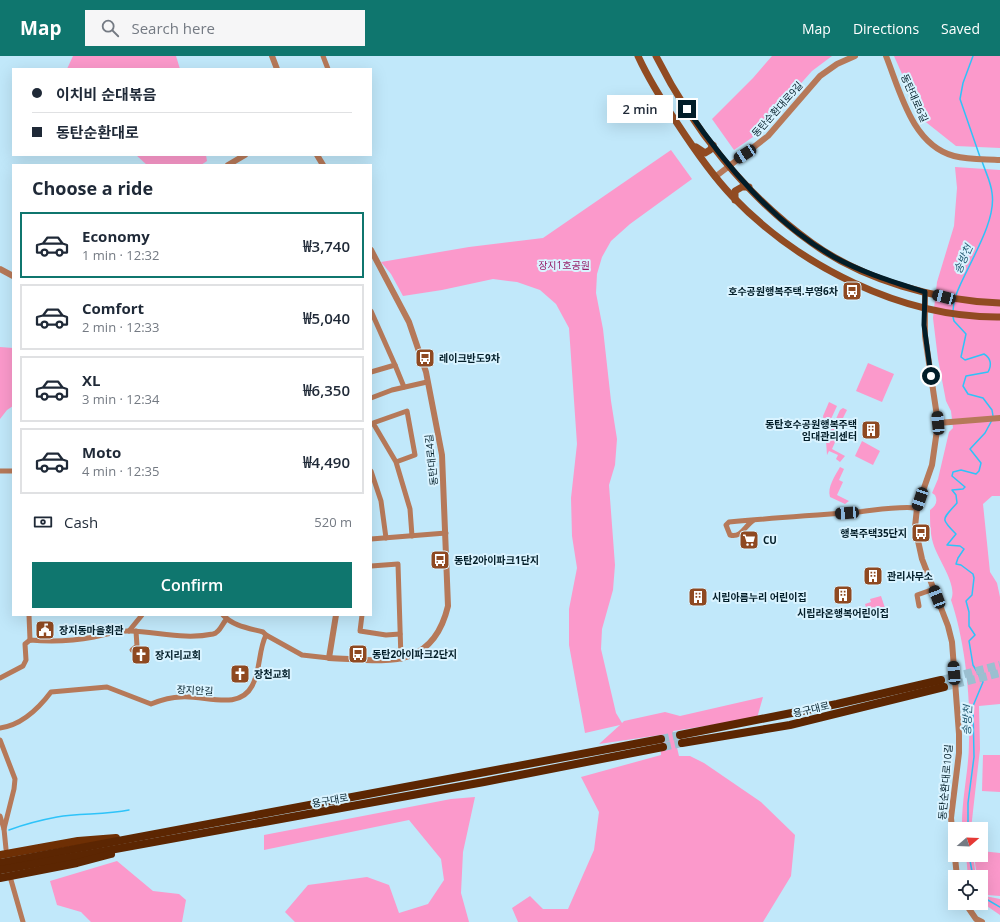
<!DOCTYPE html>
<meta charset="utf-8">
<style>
body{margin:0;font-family:"Open Sans","Noto Sans KR",sans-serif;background:#f6f6f7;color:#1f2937;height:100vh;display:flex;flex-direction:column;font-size:15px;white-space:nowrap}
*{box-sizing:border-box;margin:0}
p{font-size:13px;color:#747a83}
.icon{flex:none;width:22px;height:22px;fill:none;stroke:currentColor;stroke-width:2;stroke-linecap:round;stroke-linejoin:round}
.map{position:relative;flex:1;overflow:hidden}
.details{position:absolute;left:12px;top:108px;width:360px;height:452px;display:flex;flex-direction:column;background:#fff;border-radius:0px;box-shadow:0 4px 16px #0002}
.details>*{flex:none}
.top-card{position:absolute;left:12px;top:12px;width:360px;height:88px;border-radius:0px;box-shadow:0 4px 16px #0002;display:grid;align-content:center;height:88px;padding:0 20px;background:#fff}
.needle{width:26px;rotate:71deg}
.fabs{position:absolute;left:948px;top:766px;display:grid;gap:8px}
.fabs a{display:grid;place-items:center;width:40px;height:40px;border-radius:0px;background:#fff;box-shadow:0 4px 16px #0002;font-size:20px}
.end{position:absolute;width:18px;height:18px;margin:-9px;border:5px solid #021d28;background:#fff;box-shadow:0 0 0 2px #fff}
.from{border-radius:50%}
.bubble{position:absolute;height:28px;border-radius:0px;background:#fff;box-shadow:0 4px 16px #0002;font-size:13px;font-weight:600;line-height:28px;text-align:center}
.car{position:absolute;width:12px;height:24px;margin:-12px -6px;border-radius:5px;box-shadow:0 0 3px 1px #0007;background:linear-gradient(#222 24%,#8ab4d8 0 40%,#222 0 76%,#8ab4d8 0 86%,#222 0)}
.top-card b{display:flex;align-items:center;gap:14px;height:38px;font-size:15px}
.top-card b+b{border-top:1px solid #e0e1e3}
.top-card i{width:10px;height:10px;background:#1f2937}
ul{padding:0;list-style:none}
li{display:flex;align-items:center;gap:12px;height:66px;margin:0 8px 6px;padding:0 12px;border:2px solid #e0e1e3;border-radius:0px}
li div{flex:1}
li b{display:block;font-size:15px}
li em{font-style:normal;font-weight:600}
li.on{border-color:#0f766e}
li>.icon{width:36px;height:36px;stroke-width:1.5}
h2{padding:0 20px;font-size:18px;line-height:48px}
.pay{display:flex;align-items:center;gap:10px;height:44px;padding:0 20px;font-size:15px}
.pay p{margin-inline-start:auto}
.cta{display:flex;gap:8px;margin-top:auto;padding:8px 20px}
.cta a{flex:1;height:46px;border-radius:0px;background:#0f766e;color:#fff;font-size:16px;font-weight:600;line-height:46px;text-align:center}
header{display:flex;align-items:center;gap:24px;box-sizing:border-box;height:56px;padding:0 20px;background:#0f766e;color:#fff}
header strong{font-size:19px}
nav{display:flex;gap:22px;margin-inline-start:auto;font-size:14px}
.search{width:280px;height:36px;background:#f6f6f7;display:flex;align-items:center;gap:10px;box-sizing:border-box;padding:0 14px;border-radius:0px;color:#747a83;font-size:15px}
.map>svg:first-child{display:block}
</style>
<header>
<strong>Map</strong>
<div class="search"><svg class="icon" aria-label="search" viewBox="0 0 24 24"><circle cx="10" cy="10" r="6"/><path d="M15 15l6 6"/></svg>Search here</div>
<nav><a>Map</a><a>Directions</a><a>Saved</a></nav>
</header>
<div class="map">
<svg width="1000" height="866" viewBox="0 0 1000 866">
<rect width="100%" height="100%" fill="#c1e8fa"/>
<!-- green -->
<g fill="#fb99cb">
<polygon points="73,0 176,0 180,13 67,13"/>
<polygon points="772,0 832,0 812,15 753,81 734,94 712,63 753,22"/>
<polygon points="894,0 1000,0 1000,92 956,90 922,63"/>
<polygon points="671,94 692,123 630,168 611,185 602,201 597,218 596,237 603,273 611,345 617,383 615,409 609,429 615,509 613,534 602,573 601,593 616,657 622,667 624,665 665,656 680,660 763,641 757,662 673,675 679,700 690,700 704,707 761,746 795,779 791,820 763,866 518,866 512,852 530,840 543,853 568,853 594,794 599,756 581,721 661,699 660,679 599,688 620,669 585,677 569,589 569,553 577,512 572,480 571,442 577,388 569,272 556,248 540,234 517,226 493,223 442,234 403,240 391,218 381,206 469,191 543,182"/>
<polygon points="136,99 206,99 207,105 201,109 147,109"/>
<path d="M955 111 1000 114V440H992L983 448 990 516 997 527 1000 541V648L979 650 980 693 971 773H962V768C962 740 969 713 969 686 971 642 965 585 951 544 958 529 938 504 933 487 930 476 930 466 930 454 936 450 938 445 935 439L932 437 938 423 949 376 953 372 951 355 946 345 938 303 933 262 937 226 954 170 957 132Z"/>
<polygon points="0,291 13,292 13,350 7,354 0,363"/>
<polygon points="868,307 894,318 882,346 856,335"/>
<polygon points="829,346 837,350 825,376 823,360"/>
<polygon points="843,352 847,354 834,380 837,382 832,393 845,400 840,406 836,403 838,399 829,395 827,399 826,385 840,354"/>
<polygon points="862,385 880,395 873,409 855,400"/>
<path d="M840 411 844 413 839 424 843 426 837 439 849 445 845 448 830 441C827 431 835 420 840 411Z"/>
<polygon points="881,540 886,555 869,561 865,548 871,546 870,543"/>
<polygon points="983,699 1000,699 1000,736 982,735"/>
<polygon points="475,741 463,796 461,837 469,866 295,866 285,856 308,829 367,821 389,829 399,857 428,848 444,824 441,803 409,764 264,794 264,779 451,743"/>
<polygon points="981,795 1000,797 1000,840 987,839 987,826 981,825 981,821 977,821 974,799 981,799"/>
<polygon points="966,799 973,799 976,821 968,821"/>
<polygon points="117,805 153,835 179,838 186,844 182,866 91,866 81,856 57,849 50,825"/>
<polygon points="981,837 985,840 1000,843 1000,859 981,846"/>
</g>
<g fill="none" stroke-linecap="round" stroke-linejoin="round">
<!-- stream -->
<g stroke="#2ec3f9" stroke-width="1.5">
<polyline points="973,0 963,27 960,43 980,101"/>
<path d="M956 239C966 211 997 167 992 137 991 126 985 115 982 105"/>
<polyline points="953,255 954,245"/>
<path d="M953 261 954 265 966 278 961 301 965 304 984 298C991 302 992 309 988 316L966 320 963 330 968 338 983 342 992 354 993 360"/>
<path d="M968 773V747L974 701 973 650 983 626 973 609 969 585 975 579 969 570V556L966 545 972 539 974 522 973 518 961 509 956 508 958 502 964 493 960 490 947 489 956 478C940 462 942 464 957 447L956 439 952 434 963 433 965 431 952 420 953 416 961 414 976 418 979 415 981 407 970 393 985 377 992 364"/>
<path d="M9 774C25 768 41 764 57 761 81 757 105 759 129 754"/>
<polyline points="969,799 973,821"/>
<polyline points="981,840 1000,851"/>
</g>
<!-- trunk-tunnel -->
<g stroke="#9bbfd0" stroke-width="8" stroke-dasharray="8 4" stroke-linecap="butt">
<polyline points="941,624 1000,609"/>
<polyline points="944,631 1000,617"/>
<polyline points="661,683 680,679"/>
<polyline points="663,691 682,687"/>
</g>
<!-- minor -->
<g stroke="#b67959" stroke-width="5">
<polyline points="323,0 328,13"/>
<polyline points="371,255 395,309 371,316"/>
<polyline points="395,309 404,331"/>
<polyline points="371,342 392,334 427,326"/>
<polyline points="396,406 373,367 407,355 415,399 396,406 410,453 412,480"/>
<polyline points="0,415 13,415"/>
<polyline points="371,415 381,445 386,482"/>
<path d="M754 464C745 469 742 482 730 479L726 469 729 466C772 462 815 459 858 456 877 454 897 450 917 452"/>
<polyline points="371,483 446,477"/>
<polyline points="371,510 398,508 401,603"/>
<polyline points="919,550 917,539 934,533"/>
<polyline points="29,559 30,584"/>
<polyline points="362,559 360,575 386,579 400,578"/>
<polyline points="129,575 142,559"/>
<polyline points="266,579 302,599 329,602"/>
<polyline points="132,594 137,590 136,575"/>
<path d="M0 622 23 610 26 604 25 588 30 584C51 586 73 585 94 581 105 579 119 574 130 575 158 576 185 584 213 578 221 576 221 568 227 563"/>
<path d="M0 672C22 669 39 652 51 636L107 631 151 648C161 644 170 641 181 641 205 639 239 655 252 630 261 614 258 595 266 579L263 576C248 572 233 570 223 559"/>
<polyline points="0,684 15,723 14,733 4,773"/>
<polyline points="0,760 4,773 6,793"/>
<polyline points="11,824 23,866"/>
</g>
<!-- tertiary -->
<g stroke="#b67959" stroke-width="6">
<polyline points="272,0 277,13"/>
<path d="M886 0C900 35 912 89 954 100 969 104 985 103 1000 104"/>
<polyline points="317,99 323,109"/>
<polyline points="228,109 245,99"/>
<polyline points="715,121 768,80 820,20 837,8 855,0"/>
<polyline points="0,213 13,220"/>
<polyline points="925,236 925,280 938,367 932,409 917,452 915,471 922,503 948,570 952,586 959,678 959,697 951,762 957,821"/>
<polyline points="938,367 1000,362"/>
<path d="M336 559 329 602C382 604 432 617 448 550L442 399 426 316 409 266 371 194"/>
<polyline points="965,847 976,863 982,866"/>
</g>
<!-- secondary -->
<g stroke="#914b22" stroke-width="7">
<path d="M638 0C649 24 663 46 677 67 694 93 711 118 732 140 799 210 902 262 1000 261"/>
<path d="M656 0C692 72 746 140 812 187 863 224 938 245 1000 247"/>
<polyline points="696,91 705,97 710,94 713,89"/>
<polyline points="735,144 735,135 742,131 749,131"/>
</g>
<!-- primary -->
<polyline stroke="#6e2f04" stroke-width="8" points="0,799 78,785 116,782"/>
<!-- trunk -->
<g stroke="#5c2602" stroke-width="8">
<polyline points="680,679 837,648 941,624"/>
<polyline points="682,687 790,669 944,631"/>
<polyline points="0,807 661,683"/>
<polyline points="0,814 484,726 663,691"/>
<polyline points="0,822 77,807 111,798"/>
</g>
</g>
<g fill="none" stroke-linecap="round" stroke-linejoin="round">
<!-- route -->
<path stroke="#021d28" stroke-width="5" d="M687 53C726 110 773 166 834 201 863 217 894 226 925 236L924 269 931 320"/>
</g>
<!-- icons -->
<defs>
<symbol id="bus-square" viewBox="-11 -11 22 22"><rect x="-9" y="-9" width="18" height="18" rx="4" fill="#8f4921" stroke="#d9f3ff"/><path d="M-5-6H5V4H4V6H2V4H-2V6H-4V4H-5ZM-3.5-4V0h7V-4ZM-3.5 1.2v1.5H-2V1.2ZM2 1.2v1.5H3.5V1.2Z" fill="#fff"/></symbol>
<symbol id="building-square" viewBox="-11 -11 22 22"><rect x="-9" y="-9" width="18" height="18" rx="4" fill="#8f4921" stroke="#d9f3ff"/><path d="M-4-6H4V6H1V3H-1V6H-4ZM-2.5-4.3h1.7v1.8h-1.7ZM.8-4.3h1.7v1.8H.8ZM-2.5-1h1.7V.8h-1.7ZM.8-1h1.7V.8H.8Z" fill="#fff"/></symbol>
<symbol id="supermarket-square" viewBox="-11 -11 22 22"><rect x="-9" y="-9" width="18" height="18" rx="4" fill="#8f4921" stroke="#d9f3ff"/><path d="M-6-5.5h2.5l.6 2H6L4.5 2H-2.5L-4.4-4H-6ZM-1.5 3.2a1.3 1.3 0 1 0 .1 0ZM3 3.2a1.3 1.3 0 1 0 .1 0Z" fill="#fff"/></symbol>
<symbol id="civic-square" viewBox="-11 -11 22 22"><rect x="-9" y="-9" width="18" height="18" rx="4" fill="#8f4921" stroke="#d9f3ff"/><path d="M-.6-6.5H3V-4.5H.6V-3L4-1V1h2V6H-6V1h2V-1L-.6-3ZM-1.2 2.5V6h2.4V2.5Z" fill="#fff"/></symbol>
<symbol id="church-square" viewBox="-11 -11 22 22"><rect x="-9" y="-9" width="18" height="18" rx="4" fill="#8f4921" stroke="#d9f3ff"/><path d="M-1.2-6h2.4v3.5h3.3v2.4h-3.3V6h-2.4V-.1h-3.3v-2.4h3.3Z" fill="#fff"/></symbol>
</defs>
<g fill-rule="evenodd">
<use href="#bus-square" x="841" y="224" width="22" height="22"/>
<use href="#bus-square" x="414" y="291" width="22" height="22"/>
<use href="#building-square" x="860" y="363" width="22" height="22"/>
<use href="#bus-square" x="910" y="466" width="22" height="22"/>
<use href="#supermarket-square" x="738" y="473" width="22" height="22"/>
<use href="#bus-square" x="429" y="493" width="22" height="22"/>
<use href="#building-square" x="862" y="509" width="22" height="22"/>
<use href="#building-square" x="832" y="528" width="22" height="22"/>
<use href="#building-square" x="687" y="530" width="22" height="22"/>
<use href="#civic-square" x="34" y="563" width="22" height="22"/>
<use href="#bus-square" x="347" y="587" width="22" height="22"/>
<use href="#church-square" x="130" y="588" width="22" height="22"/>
<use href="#church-square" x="229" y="607" width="22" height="22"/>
</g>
<g text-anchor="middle" stroke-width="4" stroke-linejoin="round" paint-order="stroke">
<!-- street labels -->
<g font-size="10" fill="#021d28" stroke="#d9f3ff">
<text transform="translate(915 42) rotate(66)" y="4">동탄대로6길</text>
<text transform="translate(777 53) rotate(-48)" y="4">동탄순환대로9길</text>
<text transform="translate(431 404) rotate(-96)" y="4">동탄대로4길</text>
<text transform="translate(195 634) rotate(3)" y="4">장지안길</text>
<text transform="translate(811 653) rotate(-14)" y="4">용구대로</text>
<text transform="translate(945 726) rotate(-85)" y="4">동탄순환대로10길</text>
<text transform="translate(330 744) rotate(-10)" y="4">용구대로</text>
</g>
<!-- park labels -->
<g font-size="10" fill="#951d68" stroke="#d9f3ff">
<text x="564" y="213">장지1호공원</text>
</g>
<!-- poi labels -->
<g font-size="10" font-weight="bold" fill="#021d28" stroke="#d9f3ff" text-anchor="start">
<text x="838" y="239" text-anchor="end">호수공원행복주택.부영6차</text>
<text x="439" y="306">레이크반도9차</text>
<text x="857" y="372" text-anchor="end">동탄호수공원행복주택<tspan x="857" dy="12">임대관리센터</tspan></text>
<text x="907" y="481" text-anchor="end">행복주택35단지</text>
<text x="763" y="488">CU</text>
<text x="454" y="508">동탄2아이파크1단지</text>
<text x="887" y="524">관리사무소</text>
<text x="712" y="545">시립아름누리 어린이집</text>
<text x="843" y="561" text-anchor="middle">시립라온행복어린이집</text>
<text x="59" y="578">장지동마을회관</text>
<text x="372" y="602">동탄2아이파크2단지</text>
<text x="155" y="603">장지리교회</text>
<text x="254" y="622">장천교회</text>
</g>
<!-- water labels -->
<g font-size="11" font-style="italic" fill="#235a71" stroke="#d9f3ff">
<text transform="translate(963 203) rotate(-66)" y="4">송방천</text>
<text transform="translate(967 664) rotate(-87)" y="4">송방천</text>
</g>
</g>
</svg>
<div class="fabs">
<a><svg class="needle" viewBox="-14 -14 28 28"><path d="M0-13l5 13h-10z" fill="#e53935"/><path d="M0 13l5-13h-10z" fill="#747a83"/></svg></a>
<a><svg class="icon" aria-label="locate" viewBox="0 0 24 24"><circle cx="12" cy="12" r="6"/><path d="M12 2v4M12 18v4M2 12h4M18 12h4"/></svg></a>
</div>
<i class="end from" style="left:931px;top:320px"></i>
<i class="end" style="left:687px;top:53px"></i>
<div class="bubble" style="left:607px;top:39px;width:66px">2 min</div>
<i class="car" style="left:745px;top:98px;rotate:237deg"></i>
<i class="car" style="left:944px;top:241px;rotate:285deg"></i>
<i class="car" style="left:938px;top:367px;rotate:355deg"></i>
<i class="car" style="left:920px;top:443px;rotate:199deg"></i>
<i class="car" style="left:847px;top:457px;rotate:266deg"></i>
<i class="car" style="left:937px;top:541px;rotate:339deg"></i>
<i class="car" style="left:954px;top:617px;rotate:356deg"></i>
<div class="top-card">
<b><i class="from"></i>이치비 순대볶음</b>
<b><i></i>동탄순환대로</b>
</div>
<section class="details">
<h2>Choose a ride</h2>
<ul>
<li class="on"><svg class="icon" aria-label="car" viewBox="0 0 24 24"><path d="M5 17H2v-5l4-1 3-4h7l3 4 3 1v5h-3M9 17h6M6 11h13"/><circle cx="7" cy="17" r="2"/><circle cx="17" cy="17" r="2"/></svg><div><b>Economy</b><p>1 min · 12:32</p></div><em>₩3,740</em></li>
<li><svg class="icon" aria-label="car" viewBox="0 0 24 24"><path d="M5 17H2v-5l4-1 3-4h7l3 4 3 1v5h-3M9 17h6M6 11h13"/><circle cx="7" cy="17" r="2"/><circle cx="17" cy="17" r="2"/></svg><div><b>Comfort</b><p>2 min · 12:33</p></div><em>₩5,040</em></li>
<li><svg class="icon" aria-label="car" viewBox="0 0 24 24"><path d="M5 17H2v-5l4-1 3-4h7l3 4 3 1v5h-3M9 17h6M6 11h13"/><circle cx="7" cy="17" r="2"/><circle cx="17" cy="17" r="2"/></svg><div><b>XL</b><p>3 min · 12:34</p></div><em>₩6,350</em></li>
<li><svg class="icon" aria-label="car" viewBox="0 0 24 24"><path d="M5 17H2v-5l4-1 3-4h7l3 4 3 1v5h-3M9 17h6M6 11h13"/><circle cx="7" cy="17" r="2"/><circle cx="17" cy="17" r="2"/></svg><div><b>Moto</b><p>4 min · 12:35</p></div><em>₩4,490</em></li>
</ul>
<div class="pay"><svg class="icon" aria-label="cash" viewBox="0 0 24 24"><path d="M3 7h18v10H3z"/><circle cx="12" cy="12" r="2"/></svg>Cash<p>520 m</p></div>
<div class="cta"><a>Confirm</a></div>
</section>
</div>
